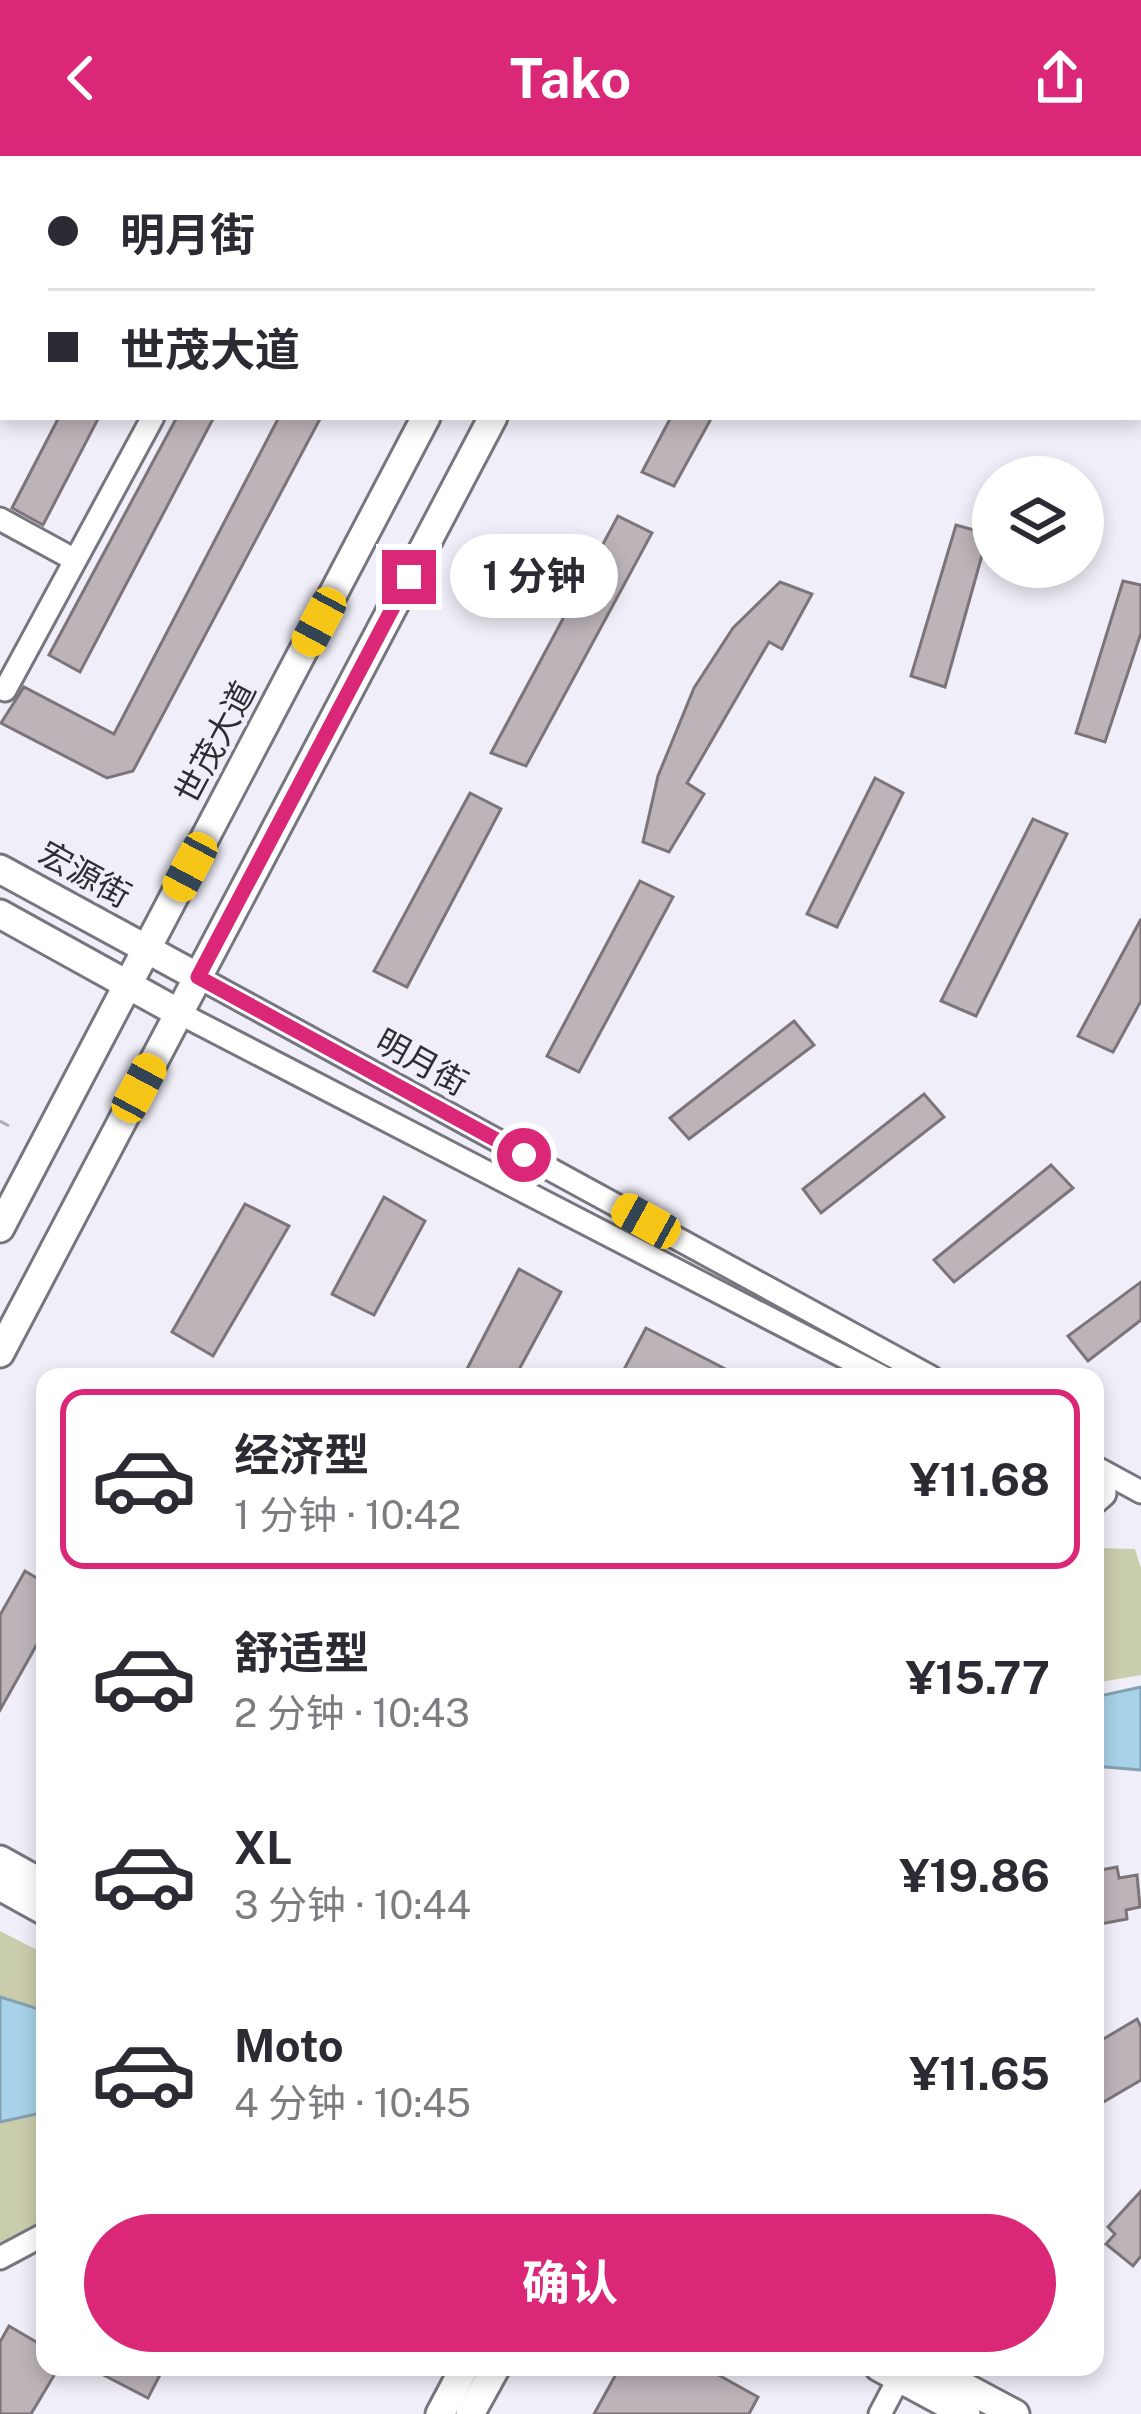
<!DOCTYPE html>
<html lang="zh">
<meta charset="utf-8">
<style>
body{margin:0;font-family:"Public Sans","Noto Sans SC",sans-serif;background:#f2f2f3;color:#2b2b33;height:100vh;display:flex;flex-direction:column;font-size:45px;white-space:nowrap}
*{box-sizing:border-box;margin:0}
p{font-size:39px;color:#7c7c81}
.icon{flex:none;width:66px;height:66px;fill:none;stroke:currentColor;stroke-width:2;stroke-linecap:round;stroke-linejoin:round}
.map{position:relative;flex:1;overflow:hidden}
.details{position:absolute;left:36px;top:1212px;width:1068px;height:1008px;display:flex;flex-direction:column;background:#fff;border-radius:24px;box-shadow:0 6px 18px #0003}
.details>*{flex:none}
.guide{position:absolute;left:0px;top:0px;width:1143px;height:264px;box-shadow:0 6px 18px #0003;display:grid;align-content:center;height:264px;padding:0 48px;background:#fff}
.fabs{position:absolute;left:972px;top:300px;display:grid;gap:24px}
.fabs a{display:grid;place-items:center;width:132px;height:132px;border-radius:50%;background:#fff;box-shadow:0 6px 18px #0003;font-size:60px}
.end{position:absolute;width:54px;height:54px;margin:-27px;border:15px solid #db2777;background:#fff;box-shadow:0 0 0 6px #fff}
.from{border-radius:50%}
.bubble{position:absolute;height:84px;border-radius:42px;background:#fff;box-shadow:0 6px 18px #0003;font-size:39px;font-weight:700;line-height:84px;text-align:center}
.car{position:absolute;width:36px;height:72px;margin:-36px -18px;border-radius:15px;box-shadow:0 0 9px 3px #0007;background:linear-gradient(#f5c518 24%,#345 0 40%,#f5c518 0 76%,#345 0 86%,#f5c518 0)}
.guide b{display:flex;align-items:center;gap:42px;height:114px;font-size:45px}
.guide b+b{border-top:3px solid #e1e1e2}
.guide i{width:30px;height:30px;background:#2b2b33}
ul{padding:21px 0 0;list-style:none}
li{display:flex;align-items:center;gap:36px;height:180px;margin:0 24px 18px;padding:0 24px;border:6px solid transparent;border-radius:24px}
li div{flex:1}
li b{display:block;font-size:45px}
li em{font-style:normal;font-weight:700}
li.active{border-color:#db2777}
li>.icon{width:108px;height:108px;stroke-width:1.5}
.cta{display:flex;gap:24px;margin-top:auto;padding:24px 48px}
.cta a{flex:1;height:138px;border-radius:72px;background:#db2777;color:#fff;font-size:48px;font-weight:700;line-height:138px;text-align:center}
header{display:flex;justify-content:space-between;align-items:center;height:156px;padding:0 48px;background:#db2777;color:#fff;font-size:54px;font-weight:700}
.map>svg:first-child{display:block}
</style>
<header><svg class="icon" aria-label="back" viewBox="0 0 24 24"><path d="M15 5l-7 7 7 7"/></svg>Tako<svg class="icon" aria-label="share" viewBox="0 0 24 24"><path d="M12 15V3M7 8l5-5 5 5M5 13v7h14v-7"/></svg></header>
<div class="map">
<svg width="1141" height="2258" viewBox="0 0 1141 2258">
<rect width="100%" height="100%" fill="#f0eff9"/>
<!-- green -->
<g fill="#cacdac">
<polygon points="1095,1392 1135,1393 1141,1412 1141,1519 1095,1527"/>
<polygon points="0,1775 45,1798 45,2065 0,2088"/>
</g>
<!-- water -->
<g fill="#a7d2e9" stroke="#83a1b2" stroke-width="3">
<polygon points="1141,1531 1141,1614 1095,1610 1095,1541"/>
<polygon points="0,1841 45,1855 45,1956 0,1966"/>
</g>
<!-- building -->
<g fill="#bdb4ba" stroke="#7c7479" stroke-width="3">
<polygon points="59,261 99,261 43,369 12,352"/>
<polygon points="177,261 214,261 80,516 49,499"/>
<polygon points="279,261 321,261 133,615 107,622 1,567 24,531 114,578"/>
<polygon points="671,261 712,261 674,330 642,316"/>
<polygon points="618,360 652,377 526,610 491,597"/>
<polygon points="956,369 988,378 945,531 911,520"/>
<polygon points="1123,425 1141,429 1141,477 1105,586 1076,577"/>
<polygon points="780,426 812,438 782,493 769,486 687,627 704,638 669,696 643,686 658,620 694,532 733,472"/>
<polygon points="875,622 903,637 837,771 807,758"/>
<polygon points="470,637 501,653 407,831 374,815"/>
<polygon points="1033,663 1067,678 976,860 941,845"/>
<polygon points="640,725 673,741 579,916 547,900"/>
<polygon points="1141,763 1141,845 1113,896 1078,880"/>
<polygon points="794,865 814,889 689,983 670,962"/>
<polygon points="924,938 944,961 821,1057 803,1033"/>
<polygon points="1051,1009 1073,1032 954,1126 934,1104"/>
<polygon points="384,1041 425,1065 374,1159 332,1138"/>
<polygon points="245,1048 289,1070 213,1200 172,1176"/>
<polygon points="519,1113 561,1136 515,1221 481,1221 467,1213"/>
<polygon points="1141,1126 1141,1164 1088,1205 1068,1180"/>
<polygon points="646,1172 741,1221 620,1221"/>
<polygon points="25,1415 45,1427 45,1474 0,1554 0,1459"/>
<polygon points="1117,1711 1119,1722 1137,1719 1140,1751 1126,1754 1127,1763 1095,1769 1095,1715"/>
<polygon points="1137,1863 1141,1871 1141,1924 1095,1951 1095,1888"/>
<polygon points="1141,2035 1141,2100 1133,2110 1106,2088 1115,2078 1108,2071"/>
<polygon points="9,2170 45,2191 45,2211 59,2211 31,2258 0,2258 0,2186"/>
<polygon points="88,2211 164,2211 148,2242"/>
<polygon points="620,2211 704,2211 758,2241 749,2258 594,2258"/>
</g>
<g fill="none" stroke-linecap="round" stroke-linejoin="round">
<defs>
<g id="minor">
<polyline points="292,3 294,0"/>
<polyline points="0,363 75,404"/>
<polyline points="5,534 153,261"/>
<polyline points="198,821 931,1221"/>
<polyline points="179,857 883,1221"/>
<polyline points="1095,1311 1141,1336"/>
<polyline points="0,2102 45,2078"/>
<polyline points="880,2258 899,2222"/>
</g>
<g id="major">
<polyline points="562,3 563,0"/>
<polyline points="630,3 631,0"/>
<polyline points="0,713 198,821"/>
<polyline points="0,758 179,857"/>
<polyline points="0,1072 426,261"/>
<polyline points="0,1197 493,261"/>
<polyline points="1095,1343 1102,1337"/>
<polyline points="0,1704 45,1729"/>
<polyline points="0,1730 45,1755"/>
<polyline points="879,2211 966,2258"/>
<polyline points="927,2211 1015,2258"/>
<polyline points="440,2258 465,2211"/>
<polyline points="470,2258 496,2211"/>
</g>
</defs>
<!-- minor casing -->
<use href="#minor" stroke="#76767f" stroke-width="27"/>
<!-- major casing -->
<use href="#major" stroke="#76767f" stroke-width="33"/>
<!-- path -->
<polyline stroke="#adacb4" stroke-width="3" stroke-dasharray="12 6" stroke-linecap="butt" points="0,965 9,970"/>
<!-- minor -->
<use href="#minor" stroke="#fff" stroke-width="21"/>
<!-- major -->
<use href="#major" stroke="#fff" stroke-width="27"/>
</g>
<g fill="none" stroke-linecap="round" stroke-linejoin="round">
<!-- route -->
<polyline stroke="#db2777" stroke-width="15" points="409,421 198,821 524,999"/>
</g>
<g text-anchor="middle" stroke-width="10" stroke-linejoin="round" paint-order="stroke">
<!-- street labels -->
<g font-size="33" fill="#2e2e32" stroke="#f0eff9">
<text transform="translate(215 586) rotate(-62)" y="12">世茂大道</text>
<text transform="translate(85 718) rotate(29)" y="12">宏源街</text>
<text transform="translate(422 906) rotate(29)" y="12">明月街</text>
</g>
</g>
</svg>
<div class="fabs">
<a><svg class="icon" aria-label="layers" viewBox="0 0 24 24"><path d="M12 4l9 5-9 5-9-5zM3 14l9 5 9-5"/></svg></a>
</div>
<i class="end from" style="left:524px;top:999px"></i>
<i class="end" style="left:409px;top:421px"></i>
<div class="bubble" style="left:450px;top:378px;width:168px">1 分钟</div>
<i class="car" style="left:319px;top:466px;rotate:208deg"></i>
<i class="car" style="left:190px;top:711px;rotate:208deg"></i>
<i class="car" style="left:139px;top:932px;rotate:28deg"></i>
<i class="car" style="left:646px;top:1065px;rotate:299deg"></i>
<div class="guide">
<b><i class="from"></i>明月街</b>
<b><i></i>世茂大道</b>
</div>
<section class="details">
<ul>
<li class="active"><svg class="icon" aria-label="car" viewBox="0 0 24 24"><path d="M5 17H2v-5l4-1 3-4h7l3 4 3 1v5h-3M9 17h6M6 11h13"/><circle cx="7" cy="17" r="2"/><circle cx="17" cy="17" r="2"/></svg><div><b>经济型</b><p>1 分钟 · 10:42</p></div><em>¥11.68</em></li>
<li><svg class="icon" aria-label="car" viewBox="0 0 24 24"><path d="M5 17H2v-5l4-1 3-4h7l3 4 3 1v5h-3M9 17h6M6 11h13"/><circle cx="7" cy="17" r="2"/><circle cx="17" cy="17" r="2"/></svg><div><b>舒适型</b><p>2 分钟 · 10:43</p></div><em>¥15.77</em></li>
<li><svg class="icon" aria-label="car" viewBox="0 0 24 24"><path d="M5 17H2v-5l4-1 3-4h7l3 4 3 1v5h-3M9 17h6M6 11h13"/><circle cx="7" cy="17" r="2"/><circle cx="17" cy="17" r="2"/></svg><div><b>XL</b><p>3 分钟 · 10:44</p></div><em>¥19.86</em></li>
<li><svg class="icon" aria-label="car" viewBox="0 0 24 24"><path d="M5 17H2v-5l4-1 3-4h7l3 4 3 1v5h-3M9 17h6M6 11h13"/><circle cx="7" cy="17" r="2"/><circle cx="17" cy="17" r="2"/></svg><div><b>Moto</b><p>4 分钟 · 10:45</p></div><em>¥11.65</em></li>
</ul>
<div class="cta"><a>确认</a></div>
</section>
</div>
